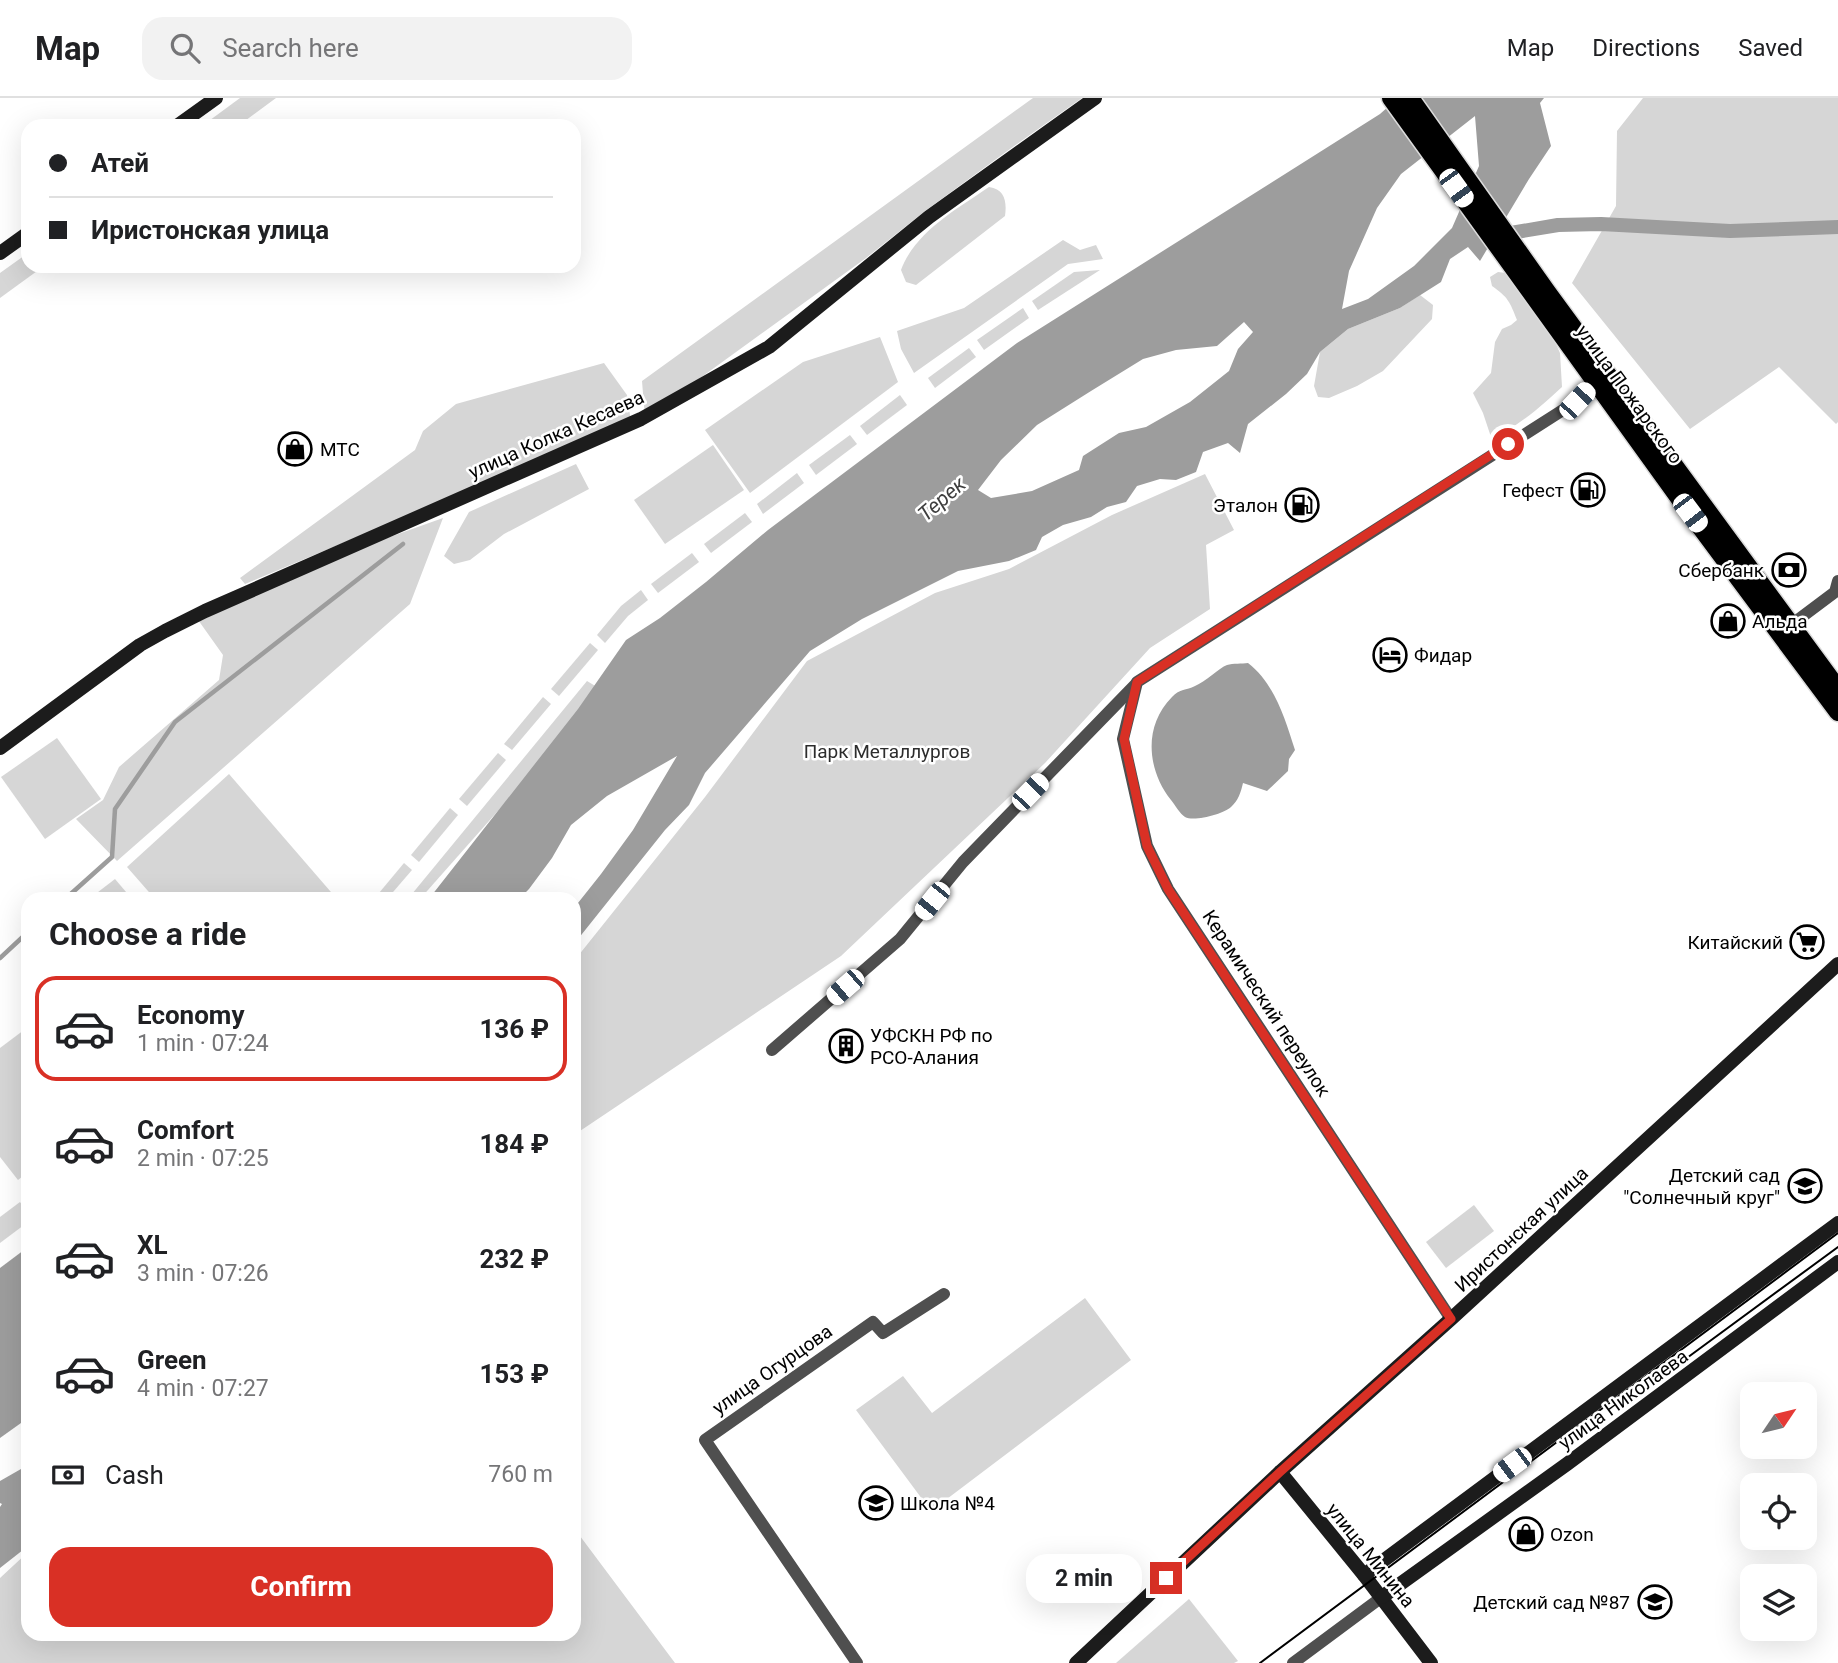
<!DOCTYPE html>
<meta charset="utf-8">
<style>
body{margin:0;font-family:Roboto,sans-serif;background:#f2f2f2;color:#202124;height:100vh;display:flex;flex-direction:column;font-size:26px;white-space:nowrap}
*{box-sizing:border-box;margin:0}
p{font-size:23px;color:#757577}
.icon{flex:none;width:38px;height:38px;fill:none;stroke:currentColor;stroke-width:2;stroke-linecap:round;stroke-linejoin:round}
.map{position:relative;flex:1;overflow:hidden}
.details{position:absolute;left:21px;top:794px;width:560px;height:749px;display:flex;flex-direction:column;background:#fff;border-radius:21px;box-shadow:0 7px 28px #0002}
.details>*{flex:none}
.top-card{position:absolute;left:21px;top:21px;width:560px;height:154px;border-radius:21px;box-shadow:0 7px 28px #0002;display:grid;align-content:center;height:154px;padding:0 28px;background:#fff}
.needle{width:46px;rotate:55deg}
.buttons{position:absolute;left:1740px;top:1284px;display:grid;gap:14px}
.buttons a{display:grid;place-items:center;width:77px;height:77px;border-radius:14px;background:#fff;box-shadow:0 7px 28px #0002;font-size:35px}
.end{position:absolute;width:32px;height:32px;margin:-16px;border:9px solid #d93025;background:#fff;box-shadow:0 0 0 4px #fff}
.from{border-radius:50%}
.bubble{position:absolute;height:49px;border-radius:21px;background:#fff;box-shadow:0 7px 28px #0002;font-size:23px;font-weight:700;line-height:49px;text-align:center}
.car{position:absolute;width:21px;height:42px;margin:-21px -10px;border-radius:9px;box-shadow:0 0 5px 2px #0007;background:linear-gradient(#fff 24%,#345 0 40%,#fff 0 76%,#345 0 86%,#fff 0)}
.top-card b{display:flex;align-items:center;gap:24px;height:66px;font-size:26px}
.top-card b+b{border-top:2px solid #e0e0e0}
.top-card i{width:18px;height:18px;background:#202124}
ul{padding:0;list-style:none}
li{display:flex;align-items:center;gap:21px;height:105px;margin:0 14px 10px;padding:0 14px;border:4px solid transparent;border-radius:21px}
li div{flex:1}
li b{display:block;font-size:26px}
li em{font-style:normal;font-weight:700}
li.selected{border-color:#d93025}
li>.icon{width:63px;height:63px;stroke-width:1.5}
h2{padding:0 28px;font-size:32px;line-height:84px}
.pay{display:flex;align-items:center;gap:18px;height:77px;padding:0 28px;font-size:26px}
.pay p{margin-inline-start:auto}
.button{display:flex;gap:14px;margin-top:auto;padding:14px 28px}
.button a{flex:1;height:80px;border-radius:21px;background:#d93025;color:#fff;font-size:28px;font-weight:700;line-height:80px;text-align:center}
header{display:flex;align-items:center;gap:42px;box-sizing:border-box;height:98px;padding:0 35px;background:#fff;border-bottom:2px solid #e0e0e0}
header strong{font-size:33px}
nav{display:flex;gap:38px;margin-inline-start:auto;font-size:24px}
.search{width:490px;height:63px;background:#f2f2f2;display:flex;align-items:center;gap:18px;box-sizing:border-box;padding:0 24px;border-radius:21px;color:#757577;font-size:26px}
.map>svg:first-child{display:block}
</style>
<header>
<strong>Map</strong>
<div class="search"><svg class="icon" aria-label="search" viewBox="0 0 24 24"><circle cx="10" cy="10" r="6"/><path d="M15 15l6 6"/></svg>Search here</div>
<nav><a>Map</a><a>Directions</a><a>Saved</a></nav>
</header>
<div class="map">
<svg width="1838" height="1565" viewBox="0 0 1838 1565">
<rect width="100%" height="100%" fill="#fff"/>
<!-- green -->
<g fill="#d6d6d6">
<polygon points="240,0 276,0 238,28 202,28"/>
<polygon points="1033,0 1082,0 1010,51 925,113 866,160 645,320 642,283"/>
<polygon points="1643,0 1838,0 1838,324 1836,326 1779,269 1690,331 1572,185 1616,108 1617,33"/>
<path d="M989 89C1005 91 1007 104 1005 118L916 187 906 184 901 172C915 134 957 111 989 89Z"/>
<polygon points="1063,142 1080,152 1096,147 1103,161 1068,166 914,275 901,251 897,233 964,210"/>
<polygon points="28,155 28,168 44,168 0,200 0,175"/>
<polygon points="1100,172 1038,212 1032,203 1074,174"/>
<path d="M1498 174 1506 175 1552 237 1560 255 1562 289C1546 304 1513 334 1491 339L1483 315 1473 295 1491 275 1495 244 1502 231 1511 227 1517 222C1510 204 1508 199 1492 188L1490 179Z"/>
<polygon points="1420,197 1433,207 1432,221 1383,273 1357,288 1329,300 1318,299 1314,288 1320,254 1348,231 1400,210"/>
<polygon points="1023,210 1029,220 984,252 977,242"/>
<polygon points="880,239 898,284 750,395 705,332 803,264"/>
<polygon points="969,250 976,259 935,290 928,280"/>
<polygon points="604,265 627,297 631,324 245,486 240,480 415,352 423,333 456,306"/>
<polygon points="900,297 907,307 867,337 860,328"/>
<polygon points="850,337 857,346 816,377 809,367"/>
<polygon points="713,347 744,392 665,446 634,402"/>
<polygon points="576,366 589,391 504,436 470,462 454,466 444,458 469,414"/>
<polygon points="797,375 804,385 763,416 757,406"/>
<polygon points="1205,376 1234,432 1206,447 1210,511 1150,550 1045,665 841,858 574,1037 574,863 705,699 807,563 935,495 1009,471 1112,417"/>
<polygon points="745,415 752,424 711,455 704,446"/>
<polygon points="443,420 410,506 117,763 76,721 103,702 119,669 219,582 223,557 196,519 373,445"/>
<polygon points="692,455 699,464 658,495 651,486"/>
<polygon points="641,492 648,502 628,518 605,545 597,537 621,508"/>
<polygon points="590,545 598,552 559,598 551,591"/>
<polygon points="587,583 597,589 595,603 420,801 407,802"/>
<polygon points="543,599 551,606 512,652 504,646"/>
<polygon points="57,640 101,701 45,741 1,679"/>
<polygon points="498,655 506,662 467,708 459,701"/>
<polygon points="229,676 337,801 155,801 127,769"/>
<polygon points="450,710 458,717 419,764 411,757"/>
<polygon points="404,765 412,772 387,801 374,801"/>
<polygon points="115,781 132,801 89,801"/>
<polygon points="28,929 28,1074 18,1082 0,1059 0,950"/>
<polygon points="20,1104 28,1115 28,1124 0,1145 0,1119"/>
<polygon points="1474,1107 1494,1133 1446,1170 1426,1144"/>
<polygon points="1085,1200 1131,1262 931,1413 856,1312 903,1278 932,1315"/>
<polygon points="574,1430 675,1565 0,1565 0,1480 28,1454 28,1536 574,1536"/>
<polygon points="1189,1501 1238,1563 1234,1565 1116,1565"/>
</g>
<!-- water -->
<g fill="#9d9d9d" fill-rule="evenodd">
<path d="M1398 0H1544L1540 5 1551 48 1529 81 1480 163 1468 149 1450 161 1441 184 1400 210 1348 231 1320 254 1307 276 1286 296 1248 326 1240 355 1228 345 1203 354 1196 374 1176 382 1160 381 1137 388 1126 404 1107 409 1091 419 1063 427 1042 439 1036 452 1009 463 958 473 862 521 810 553 705 675 689 707 665 732 574 846V810L601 776 633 732 677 658 607 698 571 727 552 760 529 791 519 801 428 802 578 611 626 542 660 520 706 484 768 432 1017 245 1380 16ZM1475 18 1479 68 1452 130 1414 168 1368 201 1342 211 1349 173 1377 110 1401 76ZM1244 224 1253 234 1238 251 1229 273 1190 304 1146 329 1119 335 1083 358 1079 372 1032 393 991 400 978 392 1001 362 1037 327 1091 293 1143 261 1176 252 1217 248Z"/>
<path d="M1248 565C1275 586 1285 621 1295 652L1289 661 1288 673 1267 693 1243 685C1241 694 1238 703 1231 709 1224 716 1194 724 1185 719 1180 716 1175 707 1171 702 1147 672 1143 628 1172 599 1180 590 1186 593 1195 588 1205 584 1219 570 1227 567 1233 565 1242 566 1248 565Z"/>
<polygon points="28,1149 28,1320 0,1340 0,1170"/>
<polygon points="28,1367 28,1448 0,1470 0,1409 2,1406 0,1405 0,1383"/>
</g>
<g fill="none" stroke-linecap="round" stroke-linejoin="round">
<!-- stream -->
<g stroke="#9d9d9d" stroke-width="4.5">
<polyline points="64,802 112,759 115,711 175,624 403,446"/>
<polyline points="0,860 28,834"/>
</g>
<!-- canal -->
<polyline stroke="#9d9d9d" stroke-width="14" points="1499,137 1558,127 1601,126 1730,133 1838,129"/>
<defs>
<g id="primary">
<polyline points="1391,0 1690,415 1838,614"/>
<polyline points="1410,0 1547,194 1838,591"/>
</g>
</defs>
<!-- primary casing -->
<use href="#primary" stroke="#dbdbdb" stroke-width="21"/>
<!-- street -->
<g stroke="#4f4f4f" stroke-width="12">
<polyline points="1791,527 1835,494 1838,483"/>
<polyline points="772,952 900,841 963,764 1136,586"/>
<polyline points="1451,1221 1168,791 1147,748 1123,641 1137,584 1577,303 1595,283"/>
<polyline points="857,1565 705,1342 873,1224 883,1235 944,1196"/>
<polyline points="1293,1565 1382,1499"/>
</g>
<!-- secondary -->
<g stroke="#1c1c1c" stroke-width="14">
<polyline points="177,28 216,0"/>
<polyline points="0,155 28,135"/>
<polyline points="0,650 140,547 165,533 205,513 641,321 769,249 929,119 1095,0"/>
<polyline points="1280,1374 1364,1477 1431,1565"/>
<polyline points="1364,1477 1838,1125"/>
<polyline points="1382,1499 1567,1366 1838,1164"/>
<polyline points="1076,1565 1280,1374 1451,1221 1838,866"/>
</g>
<!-- primary -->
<use href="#primary" stroke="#000" stroke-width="18"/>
<!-- tram -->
<g stroke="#000" stroke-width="2">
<polyline points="1676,1268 1838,1149"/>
<polyline points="1260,1565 1838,1135"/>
</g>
</g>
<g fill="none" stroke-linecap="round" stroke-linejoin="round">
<!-- route -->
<polyline stroke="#d93025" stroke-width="9" points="1166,1480 1280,1374 1451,1221 1168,791 1147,748 1124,641 1137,584 1508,346"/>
</g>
<!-- icons -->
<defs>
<symbol id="shop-ring" viewBox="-11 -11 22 22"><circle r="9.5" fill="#fff" stroke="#000" stroke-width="1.5"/><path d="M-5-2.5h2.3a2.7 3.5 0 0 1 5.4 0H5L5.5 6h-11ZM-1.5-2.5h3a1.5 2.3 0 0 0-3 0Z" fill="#000"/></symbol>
<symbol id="fuel-ring" viewBox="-11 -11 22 22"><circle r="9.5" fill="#fff" stroke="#000" stroke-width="1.5"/><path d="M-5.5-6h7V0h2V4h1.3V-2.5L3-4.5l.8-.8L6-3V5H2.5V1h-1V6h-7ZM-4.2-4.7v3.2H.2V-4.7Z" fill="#000"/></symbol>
<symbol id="bank-ring" viewBox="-11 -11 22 22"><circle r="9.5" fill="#fff" stroke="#000" stroke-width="1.5"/><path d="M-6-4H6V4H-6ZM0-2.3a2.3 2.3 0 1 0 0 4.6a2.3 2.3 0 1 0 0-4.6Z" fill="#000"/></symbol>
<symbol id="hotel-ring" viewBox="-11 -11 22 22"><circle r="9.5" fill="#fff" stroke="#000" stroke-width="1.5"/><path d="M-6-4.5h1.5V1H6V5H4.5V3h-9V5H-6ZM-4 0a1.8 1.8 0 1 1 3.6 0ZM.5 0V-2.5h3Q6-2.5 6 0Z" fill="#000"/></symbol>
<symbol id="supermarket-ring" viewBox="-11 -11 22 22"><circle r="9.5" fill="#fff" stroke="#000" stroke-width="1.5"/><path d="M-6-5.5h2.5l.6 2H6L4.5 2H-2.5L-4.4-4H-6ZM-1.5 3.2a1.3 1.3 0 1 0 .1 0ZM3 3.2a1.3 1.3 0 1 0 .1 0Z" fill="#000"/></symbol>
<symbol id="building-ring" viewBox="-11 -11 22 22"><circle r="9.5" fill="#fff" stroke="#000" stroke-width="1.5"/><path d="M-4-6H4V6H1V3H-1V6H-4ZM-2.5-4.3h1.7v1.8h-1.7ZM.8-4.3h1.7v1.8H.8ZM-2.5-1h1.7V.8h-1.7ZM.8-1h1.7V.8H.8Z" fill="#000"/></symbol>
<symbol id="school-ring" viewBox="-11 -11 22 22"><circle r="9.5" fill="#fff" stroke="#000" stroke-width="1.5"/><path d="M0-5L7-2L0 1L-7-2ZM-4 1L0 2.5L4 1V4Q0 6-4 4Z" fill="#000"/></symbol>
</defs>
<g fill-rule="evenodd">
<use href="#shop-ring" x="276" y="332" width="38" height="38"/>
<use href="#fuel-ring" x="1569" y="373" width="38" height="38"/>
<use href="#fuel-ring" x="1283" y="388" width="38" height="38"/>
<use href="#bank-ring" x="1770" y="453" width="38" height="38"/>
<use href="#shop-ring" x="1709" y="504" width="38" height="38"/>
<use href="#hotel-ring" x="1371" y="538" width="38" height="38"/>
<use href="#supermarket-ring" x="1788" y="825" width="38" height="38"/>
<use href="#building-ring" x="827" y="929" width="38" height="38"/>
<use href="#school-ring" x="1786" y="1069" width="38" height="38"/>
<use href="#school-ring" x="857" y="1386" width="38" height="38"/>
<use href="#shop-ring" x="1507" y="1417" width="38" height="38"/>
<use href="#school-ring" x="1636" y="1485" width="38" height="38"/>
</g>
<g text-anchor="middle" stroke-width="5" stroke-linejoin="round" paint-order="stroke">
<!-- street labels -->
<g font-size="19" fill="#000" stroke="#fff">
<text transform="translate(1630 296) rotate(54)" y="7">улица Пожарского</text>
<text transform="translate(556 336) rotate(-24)" y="7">улица Колка Кесаева</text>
<text transform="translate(1267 905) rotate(57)" y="7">Керамический переулок</text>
<text transform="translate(1521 1131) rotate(-43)" y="7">Иристонская улица</text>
<text transform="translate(772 1271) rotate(-35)" y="7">улица Огурцова</text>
<text transform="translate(1623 1301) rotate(-36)" y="7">улица Николаева</text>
<text transform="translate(1371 1457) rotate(51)" y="7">улица Минина</text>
</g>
<!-- poi labels -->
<g font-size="19" fill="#000" stroke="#fff" text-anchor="start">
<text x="320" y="358">МТС</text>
<text x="1564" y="399" text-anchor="end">Гефест</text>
<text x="1278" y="414" text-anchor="end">Эталон</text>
<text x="1764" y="479" text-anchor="end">Сбербанк</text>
<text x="1752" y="530">Альда</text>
<text x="1414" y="564">Фидар</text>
<text x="1783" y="851" text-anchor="end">Китайский</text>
<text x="870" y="944">УФСКН РФ по<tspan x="870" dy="22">РСО-Алания</tspan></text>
<text x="1780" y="1084" text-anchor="end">Детский сад<tspan x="1780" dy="22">"Солнечный круг"</tspan></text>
<text x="900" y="1412">Школа №4</text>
<text x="1550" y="1443">Ozon</text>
<text x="1630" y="1511" text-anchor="end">Детский сад №87</text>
</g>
<!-- park labels -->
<g font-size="19" fill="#2d2d2d" stroke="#fff">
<text x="887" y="660">Парк Металлургов</text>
</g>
<!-- water labels -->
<g font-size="21" font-style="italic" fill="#3e3e3e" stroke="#fff">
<text transform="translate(942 401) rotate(-41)" y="7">Терек</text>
</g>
</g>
</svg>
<div class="buttons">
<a><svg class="needle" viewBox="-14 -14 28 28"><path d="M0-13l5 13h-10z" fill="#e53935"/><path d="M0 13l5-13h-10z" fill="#757577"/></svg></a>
<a><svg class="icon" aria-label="locate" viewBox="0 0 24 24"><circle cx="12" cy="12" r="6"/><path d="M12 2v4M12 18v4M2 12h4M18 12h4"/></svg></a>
<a><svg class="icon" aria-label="layers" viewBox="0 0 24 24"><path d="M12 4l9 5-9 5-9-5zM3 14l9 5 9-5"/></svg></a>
</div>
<i class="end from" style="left:1508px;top:346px"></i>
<i class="end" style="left:1166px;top:1480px"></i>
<div class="bubble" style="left:1026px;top:1456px;width:116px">2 min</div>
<i class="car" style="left:1456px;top:90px;rotate:144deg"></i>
<i class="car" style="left:1577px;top:303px;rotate:43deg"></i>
<i class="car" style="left:1690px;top:415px;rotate:143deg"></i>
<i class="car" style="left:1030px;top:694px;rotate:44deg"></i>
<i class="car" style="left:932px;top:803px;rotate:219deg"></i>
<i class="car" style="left:845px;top:889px;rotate:229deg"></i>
<i class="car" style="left:1512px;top:1367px;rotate:233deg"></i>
<div class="top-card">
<b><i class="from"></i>Атей</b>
<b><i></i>Иристонская улица</b>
</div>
<section class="details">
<h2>Choose a ride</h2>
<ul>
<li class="selected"><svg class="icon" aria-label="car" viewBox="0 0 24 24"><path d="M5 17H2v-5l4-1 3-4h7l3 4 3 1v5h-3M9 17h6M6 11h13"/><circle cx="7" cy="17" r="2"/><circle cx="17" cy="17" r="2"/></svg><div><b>Economy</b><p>1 min · 07:24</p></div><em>136 ₽</em></li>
<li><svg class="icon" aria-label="car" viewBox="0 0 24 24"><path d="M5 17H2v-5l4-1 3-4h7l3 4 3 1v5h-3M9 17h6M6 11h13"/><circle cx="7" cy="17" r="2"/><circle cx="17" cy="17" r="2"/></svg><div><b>Comfort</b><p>2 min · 07:25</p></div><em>184 ₽</em></li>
<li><svg class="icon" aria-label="car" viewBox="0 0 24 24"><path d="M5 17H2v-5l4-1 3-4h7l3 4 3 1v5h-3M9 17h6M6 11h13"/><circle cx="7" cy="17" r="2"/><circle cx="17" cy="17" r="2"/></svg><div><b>XL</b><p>3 min · 07:26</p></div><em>232 ₽</em></li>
<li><svg class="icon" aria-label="car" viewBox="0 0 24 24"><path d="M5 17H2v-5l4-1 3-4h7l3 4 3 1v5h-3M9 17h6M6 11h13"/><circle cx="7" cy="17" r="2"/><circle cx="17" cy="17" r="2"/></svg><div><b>Green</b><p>4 min · 07:27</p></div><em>153 ₽</em></li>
</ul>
<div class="pay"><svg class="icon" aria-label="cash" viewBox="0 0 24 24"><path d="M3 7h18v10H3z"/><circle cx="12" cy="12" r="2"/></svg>Cash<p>760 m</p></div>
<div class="button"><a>Confirm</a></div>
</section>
</div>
